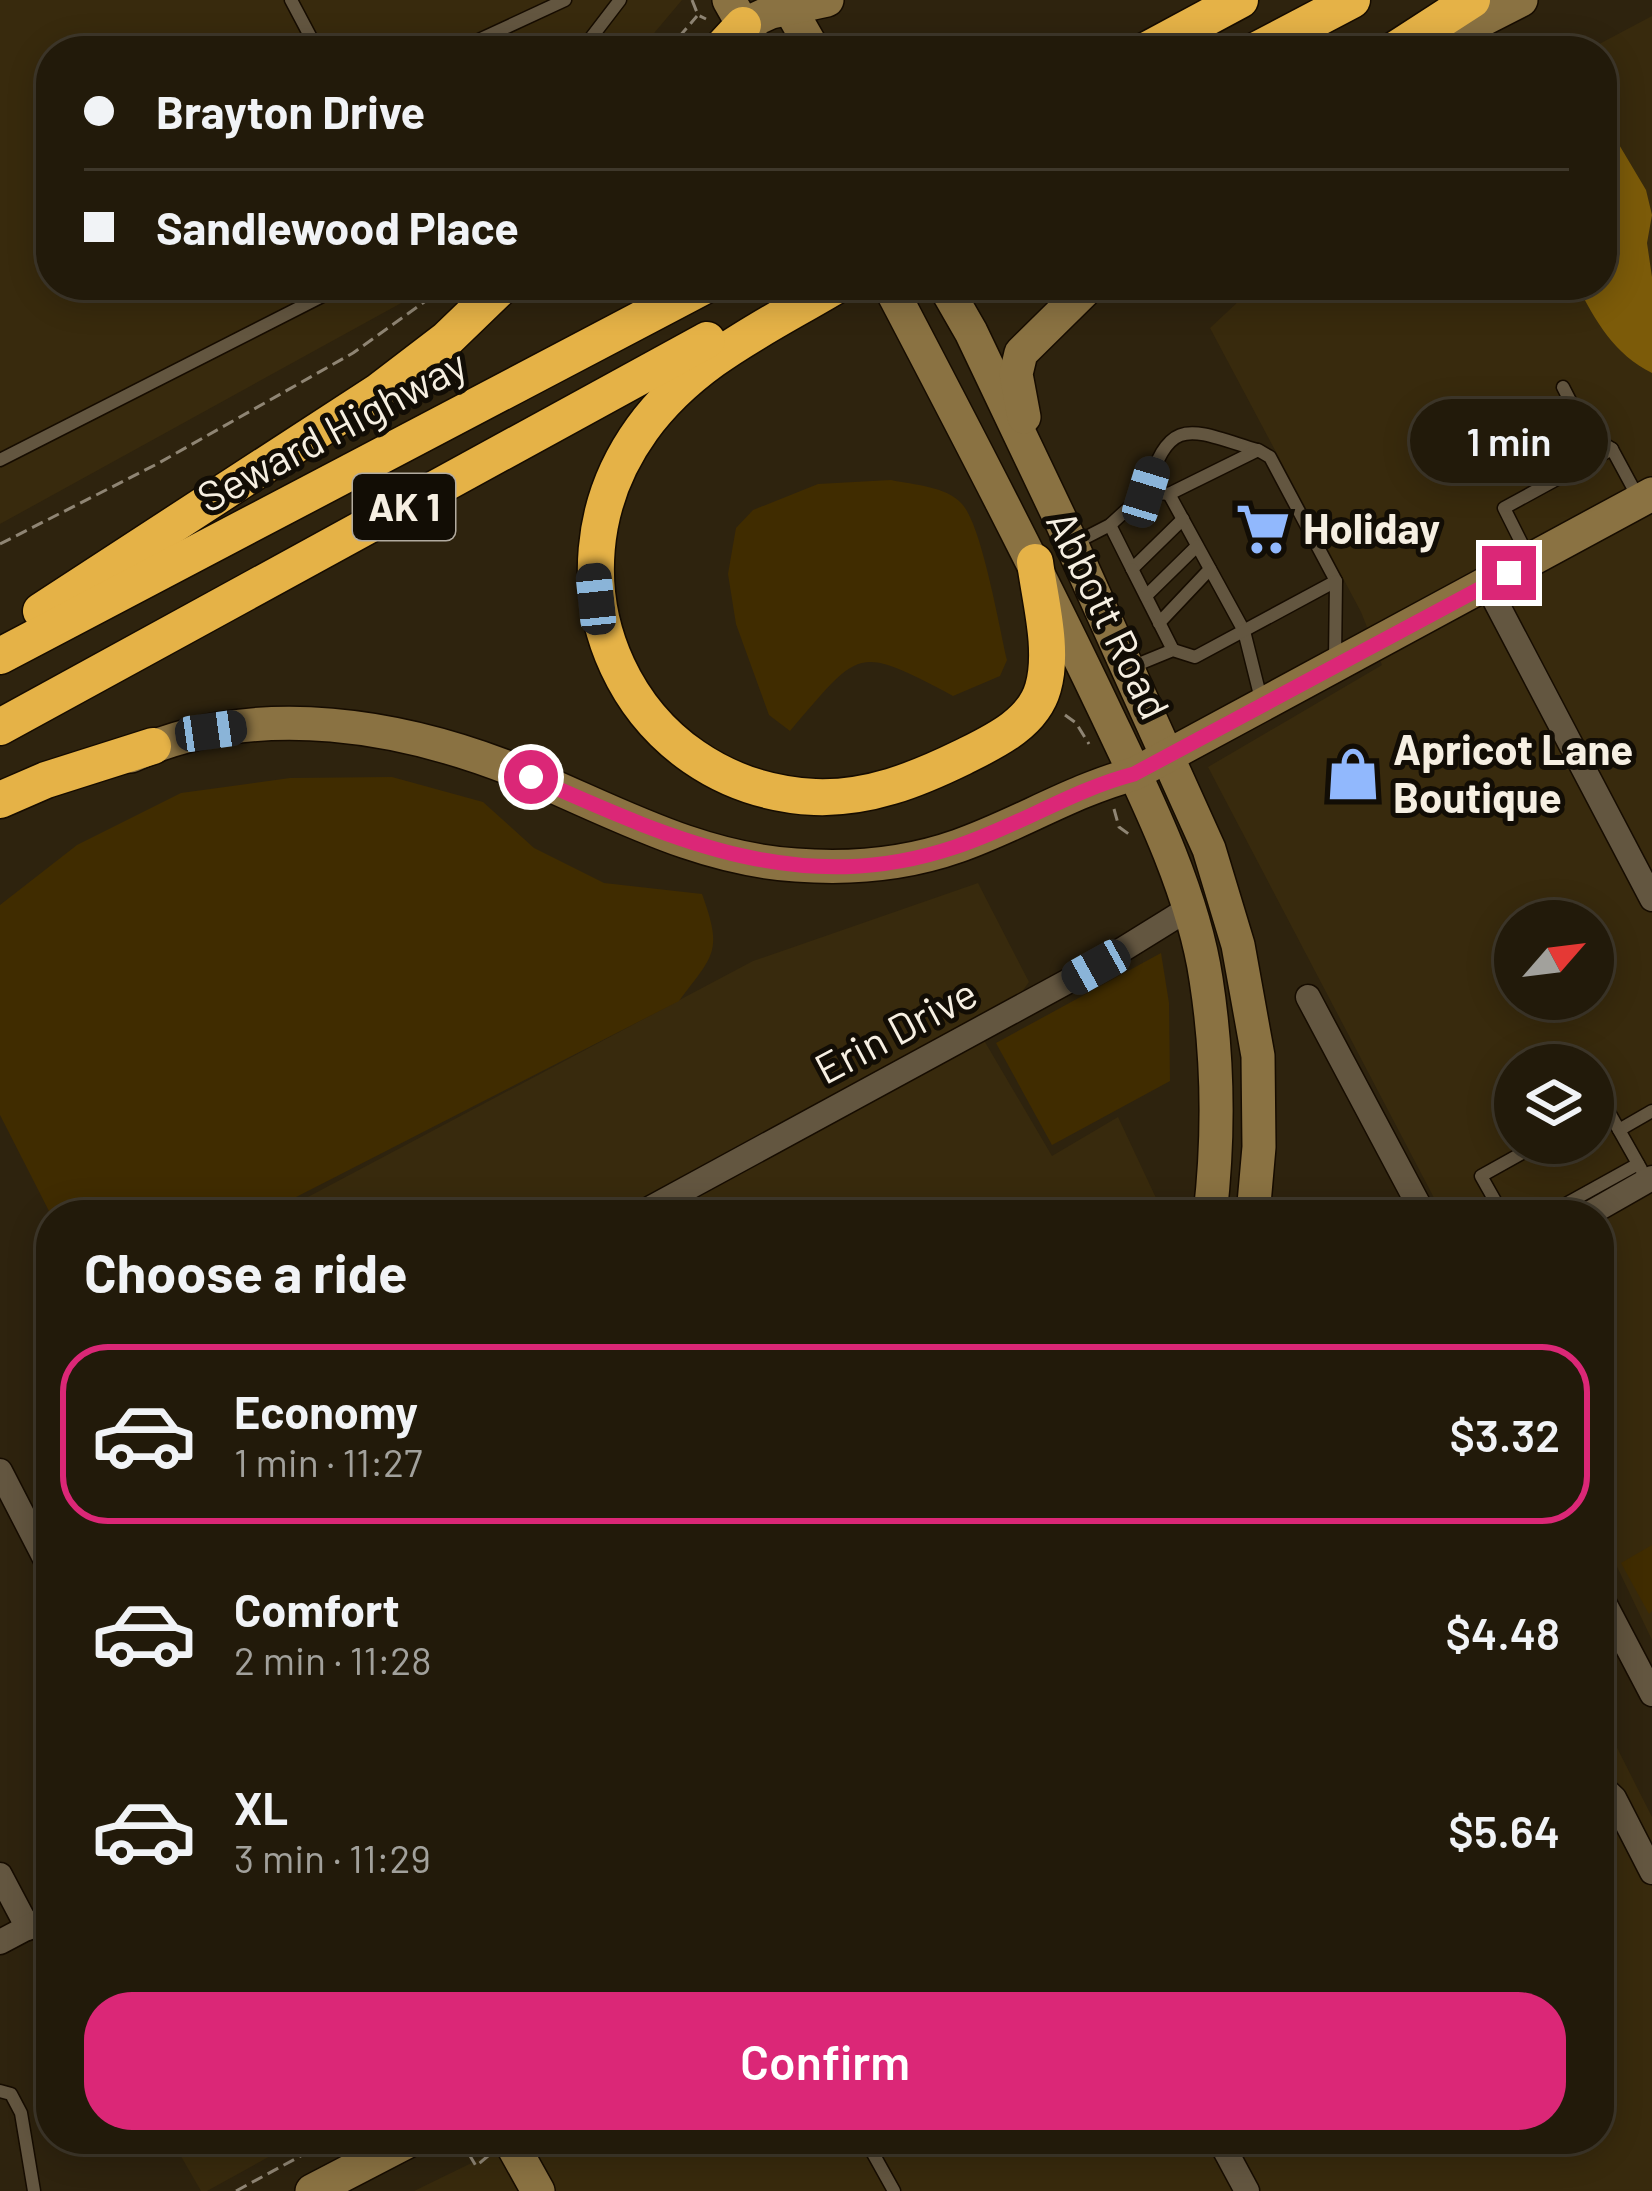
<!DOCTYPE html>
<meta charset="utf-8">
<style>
body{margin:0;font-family:Barlow,sans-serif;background:#2a2313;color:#f1f3f6;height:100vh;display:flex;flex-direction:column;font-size:45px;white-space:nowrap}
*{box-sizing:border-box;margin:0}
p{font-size:39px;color:#a2a19c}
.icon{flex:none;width:66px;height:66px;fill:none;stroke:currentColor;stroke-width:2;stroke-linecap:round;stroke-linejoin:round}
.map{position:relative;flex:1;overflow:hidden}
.details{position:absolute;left:36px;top:1200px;width:1578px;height:954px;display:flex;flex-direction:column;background:#221a0a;border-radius:48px;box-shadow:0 6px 30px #0003,0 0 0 3px #3f382b}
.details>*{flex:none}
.top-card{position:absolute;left:36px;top:36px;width:1581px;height:264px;border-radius:48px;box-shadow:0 6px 30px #0003,0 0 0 3px #3f382b;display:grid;align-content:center;height:264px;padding:0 48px;background:#221a0a}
.needle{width:78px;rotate:62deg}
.tools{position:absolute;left:1494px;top:900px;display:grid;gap:24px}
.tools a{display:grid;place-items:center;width:120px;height:120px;border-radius:50%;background:#221a0a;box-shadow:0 6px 30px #0003,0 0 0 3px #3f382b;font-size:60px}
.end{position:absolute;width:54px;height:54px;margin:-27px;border:15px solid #db2777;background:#fff;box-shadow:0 0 0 6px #fff}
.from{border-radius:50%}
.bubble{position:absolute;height:84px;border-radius:42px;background:#221a0a;box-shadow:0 6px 30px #0003,0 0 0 3px #3f382b;font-size:39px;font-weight:600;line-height:84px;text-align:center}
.car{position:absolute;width:36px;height:72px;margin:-36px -18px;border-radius:15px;box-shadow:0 0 9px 3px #0007;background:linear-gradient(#222 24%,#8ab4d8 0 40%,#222 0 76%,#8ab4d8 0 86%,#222 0)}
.top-card b{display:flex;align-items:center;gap:42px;height:114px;font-size:45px}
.top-card b+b{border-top:3px solid #3f382b}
.top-card i{width:30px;height:30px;background:#f1f3f6}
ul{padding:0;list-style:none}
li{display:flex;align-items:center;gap:36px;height:180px;margin:0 24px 18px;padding:0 24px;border:6px solid transparent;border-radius:48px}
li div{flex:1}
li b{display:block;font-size:45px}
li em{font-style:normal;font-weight:600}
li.on{border-color:#db2777}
li>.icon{width:108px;height:108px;stroke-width:1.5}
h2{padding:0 48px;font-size:54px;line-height:144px}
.cta{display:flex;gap:24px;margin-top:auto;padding:24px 48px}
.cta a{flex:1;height:138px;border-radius:48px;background:#db2777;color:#fff;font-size:48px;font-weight:600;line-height:138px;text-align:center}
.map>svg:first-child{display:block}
</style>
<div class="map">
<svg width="1652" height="2191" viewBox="0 0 1652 2191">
<rect width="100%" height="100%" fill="#2e230e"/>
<!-- built -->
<g fill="#382a0d" fill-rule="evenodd">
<polygon points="0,0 682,0 639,51 51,51 51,285 434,285 0,524"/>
<path d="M1652 16V1640L1599 1529V1215H1443L1208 767 1382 665 1361 612 1210 328 1256 285H1602V51H1586ZM1515 921H1593V999H1515ZM1515 1065H1593V1143H1515Z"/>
<polygon points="978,883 1029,982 985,1042 1052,1156 1118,1117 1164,1215 274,1215 753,961"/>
<polygon points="1599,1712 1652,1817 1652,2191 414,2191 521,2139 1599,2139"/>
<polygon points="171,2139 301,2139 207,2191 201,2191"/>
</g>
<!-- green -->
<g fill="#402c00">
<path d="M891 480C914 485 946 486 962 504 982 526 999 626 1007 660L1000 676 953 696C855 644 861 649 790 731L769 715 736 624 728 574 736 528 753 510 818 484Z"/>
<path d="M392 777 483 802 534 848 604 883 702 894C723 952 714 954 679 1001L261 1215H51L0 1115V905L77 845 181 793 290 778Z"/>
<polygon points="1161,953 1169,1003 1170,1081 1052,1145 996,1043"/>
<polygon points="1652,1545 1652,1611 1649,1614 1621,1563"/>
</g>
<!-- water -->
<path fill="#7c5b09" d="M1602 116 1646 190 1652 215 1647 243 1652 277V373C1614 354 1596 322 1577 285H1602Z"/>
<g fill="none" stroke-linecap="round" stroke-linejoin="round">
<defs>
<g id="lane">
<polyline points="291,0 318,51"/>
<polyline points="455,51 565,0"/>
<polyline points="581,51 620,0"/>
<polyline points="1563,387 1587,434 1612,449"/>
<polyline points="0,460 344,285"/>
<path d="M1146 492C1170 414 1188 429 1257 450"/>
<polyline points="1169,494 1244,631 1261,699"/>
<polyline points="1110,525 1132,569 1183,519"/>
<polyline points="1073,544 1110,525 1146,492 1169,494 1258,450 1270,457 1336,581 1195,657 1173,650 1129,668"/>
<polyline points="1530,560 1504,508 1612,449 1639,499"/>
<polyline points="1132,569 1173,650"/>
<polyline points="1146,596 1197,546"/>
<polyline points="1159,623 1210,569"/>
<polyline points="1335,659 1336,581"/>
<polyline points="1593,1114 1606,1107 1641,1169"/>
<polyline points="1619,1130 1652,1111"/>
<polyline points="1503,1215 1481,1176 1540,1143"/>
<polyline points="1546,1215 1638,1164"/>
<polyline points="0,2091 11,2094 21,2113 34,2191"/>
<polyline points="865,2139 894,2191"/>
</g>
<g id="street">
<polyline points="1487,585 1652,899"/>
<polyline points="1308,997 1424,1215"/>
<polyline points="638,1215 1096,966 1188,909"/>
<polyline points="1587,1215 1652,1178"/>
<polyline points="0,1471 51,1570"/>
<polyline points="1599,1593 1652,1694"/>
<polyline points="1599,1784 1614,1798 1652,1872"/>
<polyline points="0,1875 28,1928"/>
<polyline points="0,1942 51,1915"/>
<polyline points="1219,2139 1247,2191"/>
</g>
<g id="secondary">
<polyline points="729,0 758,51"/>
<polyline points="785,0 814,51"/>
<polyline points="743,25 771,12 827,0"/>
<polyline points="1421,51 1521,0"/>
<path d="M889 285C964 428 1038 570 1107 715 1145 795 1193 891 1206 979 1218 1056 1219 1137 1210 1215"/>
<polyline points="944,285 971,332 1062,523 1209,849 1238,945 1258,1056 1259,1147 1253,1215"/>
<polyline points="1024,417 1016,374 1021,353 1090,285"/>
<path d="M131 756C257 698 407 725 529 776 617 813 699 859 796 865 849 869 907 864 958 846 1018 825 1073 790 1134 774L1652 494"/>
<polyline points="509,2139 538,2191"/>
<polyline points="312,2191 412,2139"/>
</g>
<g id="highway">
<polyline points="719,51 743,25"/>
<polyline points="1145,51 1240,0"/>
<polyline points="1255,51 1352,0"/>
<polyline points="1393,51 1472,0"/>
<path d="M837 285C765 328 692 360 642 429 533 580 628 788 815 797 868 799 916 780 963 757 993 742 1033 724 1043 688 1054 650 1040 600 1035 562"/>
<polyline points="41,611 379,391 447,339 503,285"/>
<polyline points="0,656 706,285"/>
<polyline points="0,727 707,340"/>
<polyline points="0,800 46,780 153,746"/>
</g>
</defs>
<!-- lane casing -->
<use href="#lane" stroke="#160c00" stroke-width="15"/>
<!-- street casing -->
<use href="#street" stroke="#160c00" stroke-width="27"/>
<!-- secondary casing -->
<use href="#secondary" stroke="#160c00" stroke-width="36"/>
<!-- highway casing -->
<use href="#highway" stroke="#160c00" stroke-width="39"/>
<!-- path -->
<g stroke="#8f8574" stroke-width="3" stroke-dasharray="12 6" stroke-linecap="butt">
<polyline points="692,0 698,15 706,19"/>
<polyline points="667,51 697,16"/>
<polyline points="0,544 157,464 353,353 448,285"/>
<polyline points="1065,715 1076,723 1089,744"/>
<polyline points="1114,809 1119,827 1130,835"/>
<polyline points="460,2139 476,2166 488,2156"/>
<polyline points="236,2191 332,2139"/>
</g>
<!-- lane -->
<use href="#lane" stroke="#635640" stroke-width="12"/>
<!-- street -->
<use href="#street" stroke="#635640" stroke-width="24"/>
<!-- secondary -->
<use href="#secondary" stroke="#8a7242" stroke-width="33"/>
<!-- highway -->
<use href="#highway" stroke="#e5b247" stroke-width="36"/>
</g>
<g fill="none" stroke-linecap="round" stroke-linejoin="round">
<!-- route -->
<path stroke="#db2777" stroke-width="15" d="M531 777C671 839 800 899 955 847 1017 827 1072 790 1134 774L1509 573"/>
</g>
<!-- icons -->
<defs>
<symbol id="supermarket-bare" viewBox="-9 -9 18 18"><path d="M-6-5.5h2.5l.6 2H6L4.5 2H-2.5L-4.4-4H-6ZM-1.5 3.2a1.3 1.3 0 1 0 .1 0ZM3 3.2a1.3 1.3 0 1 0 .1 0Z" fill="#91b8fd" stroke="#120d05" stroke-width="2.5" paint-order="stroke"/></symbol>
<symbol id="shop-bare" viewBox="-9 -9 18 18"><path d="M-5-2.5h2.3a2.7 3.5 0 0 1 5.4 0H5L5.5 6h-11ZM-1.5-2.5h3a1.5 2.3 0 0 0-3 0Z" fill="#91b8fd" stroke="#120d05" stroke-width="2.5" paint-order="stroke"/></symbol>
</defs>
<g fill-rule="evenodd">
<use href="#supermarket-bare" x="1225" y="491" width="76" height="76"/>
<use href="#shop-bare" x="1315" y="736" width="76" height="76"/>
</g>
<g text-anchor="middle" stroke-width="10" stroke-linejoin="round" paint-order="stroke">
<!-- shield labels -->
<rect fill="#120d05" stroke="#b2aba0" stroke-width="3" x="353" y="474" width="102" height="66" rx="9"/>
<g font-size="39" font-weight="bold" fill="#f6efe2">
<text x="404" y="521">AK 1</text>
</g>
<!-- street labels -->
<g font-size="42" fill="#f6efe2" stroke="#120d05">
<text transform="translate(332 431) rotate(-28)" y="15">Seward Highway</text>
<text transform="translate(1108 615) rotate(64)" y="15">Abbott Road</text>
<text transform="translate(896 1031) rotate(-28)" y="15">Erin Drive</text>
</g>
<!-- poi labels -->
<g font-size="42" font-weight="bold" fill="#f6efe2" stroke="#120d05" text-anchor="start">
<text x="1303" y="544">Holiday</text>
<text x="1393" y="765">Apricot Lane<tspan x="1393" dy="48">Boutique</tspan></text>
</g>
</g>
</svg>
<div class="tools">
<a><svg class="needle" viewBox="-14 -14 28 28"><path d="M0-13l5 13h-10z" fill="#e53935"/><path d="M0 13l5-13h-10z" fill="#a2a19c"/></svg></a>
<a><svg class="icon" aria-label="layers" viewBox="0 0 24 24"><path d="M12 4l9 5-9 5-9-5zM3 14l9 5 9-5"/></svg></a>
</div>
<i class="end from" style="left:531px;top:777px"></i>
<i class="end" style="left:1509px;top:573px"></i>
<div class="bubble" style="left:1410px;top:399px;width:198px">1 min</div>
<i class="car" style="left:1146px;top:492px;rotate:17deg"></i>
<i class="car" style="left:596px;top:599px;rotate:354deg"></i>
<i class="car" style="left:211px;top:731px;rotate:82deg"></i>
<i class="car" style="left:1096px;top:967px;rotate:241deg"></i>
<div class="top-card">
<b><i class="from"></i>Brayton Drive</b>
<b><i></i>Sandlewood Place</b>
</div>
<section class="details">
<h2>Choose a ride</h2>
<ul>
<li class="on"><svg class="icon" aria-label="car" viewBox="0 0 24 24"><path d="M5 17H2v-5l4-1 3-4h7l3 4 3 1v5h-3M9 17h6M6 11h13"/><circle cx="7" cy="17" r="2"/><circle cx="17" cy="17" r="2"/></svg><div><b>Economy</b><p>1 min · 11:27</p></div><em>$3.32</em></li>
<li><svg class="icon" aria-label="car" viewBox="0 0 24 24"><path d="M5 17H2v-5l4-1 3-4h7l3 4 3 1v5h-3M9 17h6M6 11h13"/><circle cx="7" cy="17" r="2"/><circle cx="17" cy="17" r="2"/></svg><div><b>Comfort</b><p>2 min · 11:28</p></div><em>$4.48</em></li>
<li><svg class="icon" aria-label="car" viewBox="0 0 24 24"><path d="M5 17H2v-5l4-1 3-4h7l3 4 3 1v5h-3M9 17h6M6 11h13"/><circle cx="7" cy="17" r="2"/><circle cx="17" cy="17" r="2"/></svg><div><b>XL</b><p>3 min · 11:29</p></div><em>$5.64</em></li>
</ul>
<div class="cta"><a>Confirm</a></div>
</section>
</div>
